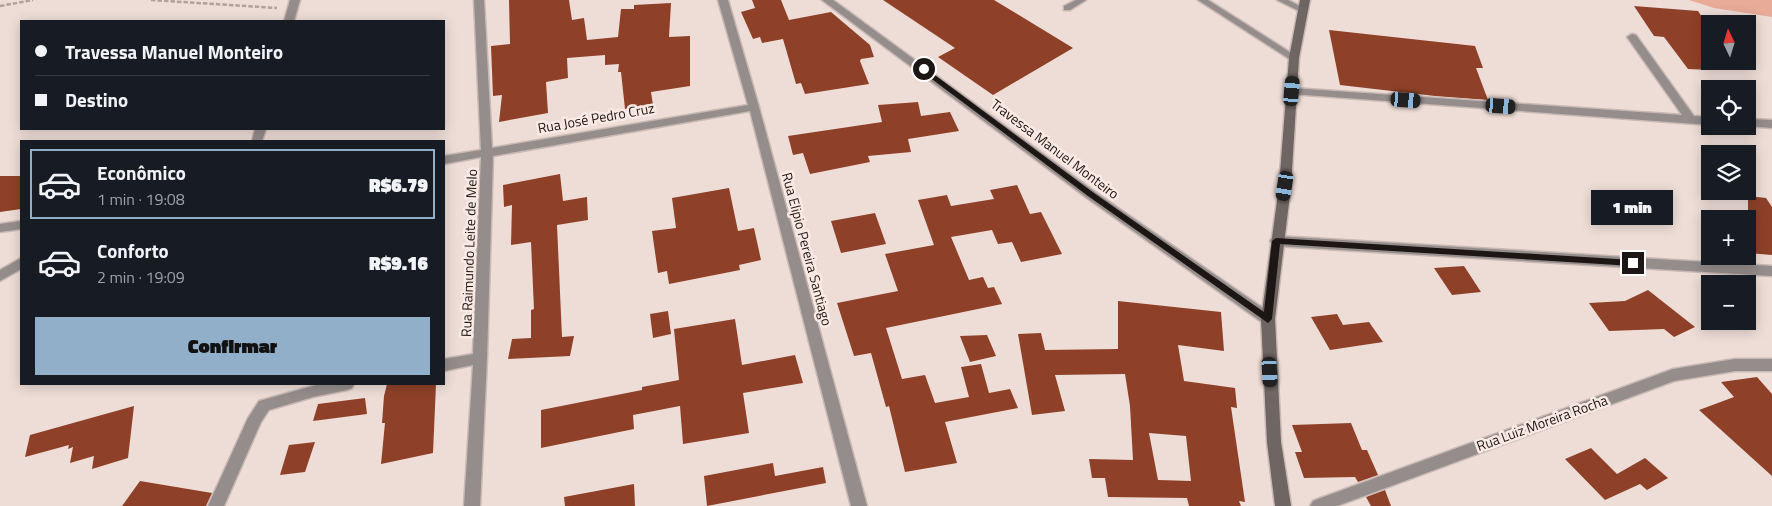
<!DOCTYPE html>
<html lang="pt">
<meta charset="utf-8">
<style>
body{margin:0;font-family:"Titillium Web",sans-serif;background:#20242c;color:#f1f3f6;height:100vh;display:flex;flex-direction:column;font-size:19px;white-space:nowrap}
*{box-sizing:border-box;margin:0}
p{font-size:16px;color:#9ea1a6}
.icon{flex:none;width:28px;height:28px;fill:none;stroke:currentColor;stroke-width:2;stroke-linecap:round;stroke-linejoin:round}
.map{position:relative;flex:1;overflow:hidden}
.drawer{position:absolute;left:20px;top:140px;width:425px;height:245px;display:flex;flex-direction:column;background:#171b24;border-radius:0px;box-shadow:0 2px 12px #0003}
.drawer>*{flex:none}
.guide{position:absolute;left:20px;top:20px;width:425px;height:110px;border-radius:0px;box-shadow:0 2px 12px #0003;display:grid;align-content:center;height:110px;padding:0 15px;background:#171b24}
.needle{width:32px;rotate:356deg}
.controls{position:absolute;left:1701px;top:15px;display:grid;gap:10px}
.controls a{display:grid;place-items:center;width:55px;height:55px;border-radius:0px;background:#171b24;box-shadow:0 2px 12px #0003;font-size:25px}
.end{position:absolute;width:22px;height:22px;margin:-11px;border:6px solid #1c1614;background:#fff;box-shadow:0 0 0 2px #fff}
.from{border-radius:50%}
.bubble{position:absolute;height:35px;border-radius:0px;background:#171b24;box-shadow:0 2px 12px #0003;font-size:16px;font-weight:800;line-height:35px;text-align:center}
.car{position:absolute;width:15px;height:30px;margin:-15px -8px;border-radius:6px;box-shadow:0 0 4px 1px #0007;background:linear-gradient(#222 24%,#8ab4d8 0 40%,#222 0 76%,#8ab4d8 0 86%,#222 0)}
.guide b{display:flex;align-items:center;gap:18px;height:48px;font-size:19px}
.guide b+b{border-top:1px solid #363941}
.guide i{width:12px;height:12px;background:#f1f3f6}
ul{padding:9px 0 0;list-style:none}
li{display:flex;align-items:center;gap:15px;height:70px;margin:0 10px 8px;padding:0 5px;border:2px solid transparent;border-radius:0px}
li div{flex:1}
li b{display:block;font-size:19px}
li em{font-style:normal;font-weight:800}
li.current{border-color:#91afc9}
li>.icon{width:45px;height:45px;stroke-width:1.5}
.action{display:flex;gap:10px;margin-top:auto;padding:10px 15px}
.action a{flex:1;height:58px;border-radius:0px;background:#91afc9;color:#111;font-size:20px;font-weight:800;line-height:58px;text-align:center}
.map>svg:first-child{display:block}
</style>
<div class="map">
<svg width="1772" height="506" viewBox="0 0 1772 506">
<rect width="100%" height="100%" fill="#eeddd7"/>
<!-- green -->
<polygon fill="#e8ab98" points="1689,0 1772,0 1772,17 1714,8"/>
<!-- building -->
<g fill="#8e4128" fill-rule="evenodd">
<polygon points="509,0 569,0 572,20 584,18 587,40 618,37 621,9 634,9 634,5 671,3 669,37 690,36 690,86 651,92 653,105 625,109 621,72 618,72 619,64 605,65 605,55 567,58 568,78 546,82 548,113 499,122 502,95 493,96 491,46 510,44"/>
<polygon points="752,0 781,0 789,20 831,12 870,45 874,57 861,59 860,61 869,84 805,94 801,83 796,84 783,39 762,43 760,37 753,39 741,12 755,8"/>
<polygon points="883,0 994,0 1073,48 993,95 938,57 955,48"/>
<polygon points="1634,6 1698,11 1710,29 1710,70 1688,69 1664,37 1654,36"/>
<polygon points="1329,30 1475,46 1483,68 1476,68 1488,100 1435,96 1340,85"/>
<polygon points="918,102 921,116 950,112 959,131 908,139 911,152 868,156 870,162 810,174 803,153 793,155 788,136 882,122 878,105"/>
<polygon points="560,174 563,201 587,197 588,220 557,225 562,337 574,336 570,356 508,359 512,339 531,338 531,310 534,309 531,242 511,245 512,205 504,207 503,185"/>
<polygon points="0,176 21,176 21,209 0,212"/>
<polygon points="1017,185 1030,214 1041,212 1062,254 1021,262 1012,242 998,244 992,230 951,237 969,280 983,277 988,288 994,287 1002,304 886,328 902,379 925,375 935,403 969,397 961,367 981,364 989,393 1010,389 1018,408 945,422 957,463 905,472 889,406 886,407 871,353 854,356 837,303 898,291 885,254 934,245 918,200 947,195 951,206 994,199 990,190"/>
<polygon points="729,188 738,231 754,228 761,260 739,265 740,270 669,284 667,271 658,273 652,231 676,228 672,198"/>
<polygon points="1748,196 1766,198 1772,207 1772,255 1748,253"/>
<polygon points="875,213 886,244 841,253 831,221"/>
<polygon points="1464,266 1481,292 1452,295 1434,268"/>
<polygon points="1648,290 1695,327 1674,337 1664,329 1609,331 1589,303 1625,301"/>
<path d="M1118 301 1221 312 1224 351 1178 345 1184 381 1235 388 1237 408 1231 407 1245 502 1239 501 1241 506H1189L1187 498 1108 497 1105 478H1092L1089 459 1133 460 1130 406 1125 374 1055 375 1065 411 1032 415 1018 334 1041 333 1045 350 1118 349ZM1149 433 1186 436 1191 481 1158 480Z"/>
<polygon points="668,311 671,334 653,338 650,314"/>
<polygon points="1337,314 1343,325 1369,322 1383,342 1330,350 1311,317"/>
<polygon points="735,319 742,365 795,355 803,383 743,393 749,433 683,444 680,406 633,415 634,429 541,448 541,410 642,390 642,387 679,380 674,329"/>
<polygon points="987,335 996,356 970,362 960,336"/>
<polygon points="1757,377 1772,394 1772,476 1699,410 1734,397 1721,382"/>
<polygon points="387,384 436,384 433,453 381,464 385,423 382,423 384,396"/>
<polygon points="365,398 367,414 313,421 318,404"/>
<polygon points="134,406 128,458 92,469 94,456 70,463 73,447 68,449 69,445 25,457 30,435"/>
<polygon points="1351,423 1362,450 1367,450 1378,475 1358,482 1355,477 1304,478 1295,452 1302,452 1292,425"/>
<polygon points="315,442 305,472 280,475 289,445"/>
<polygon points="1591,448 1617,474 1645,458 1668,478 1647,490 1640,484 1605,500 1565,459"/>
<polygon points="773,463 775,476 823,467 826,483 707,506 704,476"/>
<polygon points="140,481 212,493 206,506 122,506"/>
<polygon points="634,484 635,506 565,506 564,497"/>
<polygon points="1385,490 1391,506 1371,506 1366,497"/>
</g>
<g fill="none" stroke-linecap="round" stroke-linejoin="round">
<defs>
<g id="service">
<polygon points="1076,0 1086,0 1070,10 1064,10 1064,6"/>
<polygon points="1198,0 1208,0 1299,58 1297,60 1291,60"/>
<polygon points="1277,0 1288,0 1308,10 1307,12 1301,12"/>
</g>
<g id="minor">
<polygon points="290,0 300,0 294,21 284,21"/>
<polygon points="474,0 484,0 492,148 748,105 718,0 728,0 759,107 867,506 851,506 750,111 493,156 487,358 480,506 464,506 473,365 444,371 444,359 473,354 481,157 444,164 444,156 481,150"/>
<polygon points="822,0 833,0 1095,192 1273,315 1275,319 1273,323 1268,324 1263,323 1087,198"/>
<polygon points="1632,34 1636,35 1694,116 1710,117 1710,125 1292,94 1287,91 1292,88 1682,115 1627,37"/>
<polygon points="1748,119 1772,120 1772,128 1747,126"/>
<polygon points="255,129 266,129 262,141 252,141"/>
<polygon points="21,221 21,229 0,232 0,224"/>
<polygon points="1276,236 1772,266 1772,276 1276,246 1272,244 1270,241 1272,238"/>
<polygon points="21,258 21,269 0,281 0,270"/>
<polygon points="1735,359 1772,359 1772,371 1735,371 1674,381 1337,506 1310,506 1313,501 1318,499 1673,369"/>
<polygon points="320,384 354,384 352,388 347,390 313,397 269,410 261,422 224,506 208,506 248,418 259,401"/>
</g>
<polygon id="secondary" points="1300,0 1310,0 1299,58 1291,186 1275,319 1281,442 1291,506 1275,506 1267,442 1261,319 1279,186 1289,58"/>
</defs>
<!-- service casing -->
<use href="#service" stroke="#c8b9b4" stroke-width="3"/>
<!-- minor casing -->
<use href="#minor" stroke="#c8b9b4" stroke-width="3"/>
<!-- secondary casing -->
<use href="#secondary" stroke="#c8b9b4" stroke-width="3"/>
<!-- path -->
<g stroke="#afa19c" stroke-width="2.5" stroke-dasharray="4.5 2" stroke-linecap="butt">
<polyline points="151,0 277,8"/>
<polyline points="0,6 33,0"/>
</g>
<!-- service -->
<use href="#service" fill="#948d8b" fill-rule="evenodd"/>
<!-- minor -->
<use href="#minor" fill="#948d8b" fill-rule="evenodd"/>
<!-- secondary -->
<use href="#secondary" fill="#6f6562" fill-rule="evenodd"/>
</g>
<!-- route -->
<polygon fill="#1c1614" points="924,67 1094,193 1264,312 1272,241 1276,238 1633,260 1637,263 1633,266 1280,244 1272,319 1268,323 1088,196 921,71 920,69"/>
<g text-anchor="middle" stroke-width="5" stroke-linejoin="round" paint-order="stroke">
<!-- street labels -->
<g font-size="14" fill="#1c1614" stroke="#fbeae4">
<text transform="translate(596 118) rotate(-10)" y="5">Rua José Pedro Cruz</text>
<text transform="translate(1055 149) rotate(37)" y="5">Travessa Manuel Monteiro</text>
<text transform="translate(807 249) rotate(75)" y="5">Rua Elipio Pereira Santiago</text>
<text transform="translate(469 253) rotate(-88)" y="5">Rua Raimundo Leite de Melo</text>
<text transform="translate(1542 423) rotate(-20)" y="5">Rua Luiz Moreira Rocha</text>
</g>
</g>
</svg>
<div class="controls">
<a><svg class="needle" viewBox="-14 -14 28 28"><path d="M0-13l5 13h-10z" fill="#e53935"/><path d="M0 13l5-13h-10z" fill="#9ea1a6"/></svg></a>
<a><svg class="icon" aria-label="locate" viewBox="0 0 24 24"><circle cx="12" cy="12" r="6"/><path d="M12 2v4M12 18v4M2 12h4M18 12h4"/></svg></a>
<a><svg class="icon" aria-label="layers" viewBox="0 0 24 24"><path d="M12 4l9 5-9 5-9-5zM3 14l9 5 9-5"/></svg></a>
<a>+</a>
<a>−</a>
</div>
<i class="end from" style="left:924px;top:69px"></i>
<i class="end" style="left:1633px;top:263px"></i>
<div class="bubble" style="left:1591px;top:190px;width:82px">1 min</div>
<i class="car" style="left:1292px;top:91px;rotate:5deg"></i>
<i class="car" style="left:1406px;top:100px;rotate:94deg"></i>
<i class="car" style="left:1501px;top:106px;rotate:94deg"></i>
<i class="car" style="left:1285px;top:186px;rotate:189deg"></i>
<i class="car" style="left:1270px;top:372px;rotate:177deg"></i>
<div class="guide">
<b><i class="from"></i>Travessa Manuel Monteiro</b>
<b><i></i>Destino</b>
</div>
<section class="drawer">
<ul>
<li class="current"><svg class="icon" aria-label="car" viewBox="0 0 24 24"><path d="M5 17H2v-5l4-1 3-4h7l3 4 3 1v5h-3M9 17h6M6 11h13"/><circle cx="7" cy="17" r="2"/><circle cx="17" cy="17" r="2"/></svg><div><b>Econômico</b><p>1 min · 19:08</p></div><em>R$6.79</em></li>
<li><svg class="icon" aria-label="car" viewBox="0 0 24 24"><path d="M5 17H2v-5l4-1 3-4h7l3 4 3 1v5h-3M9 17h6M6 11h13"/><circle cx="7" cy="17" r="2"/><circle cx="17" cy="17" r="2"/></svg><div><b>Conforto</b><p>2 min · 19:09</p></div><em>R$9.16</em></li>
</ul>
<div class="action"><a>Confirmar</a></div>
</section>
</div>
